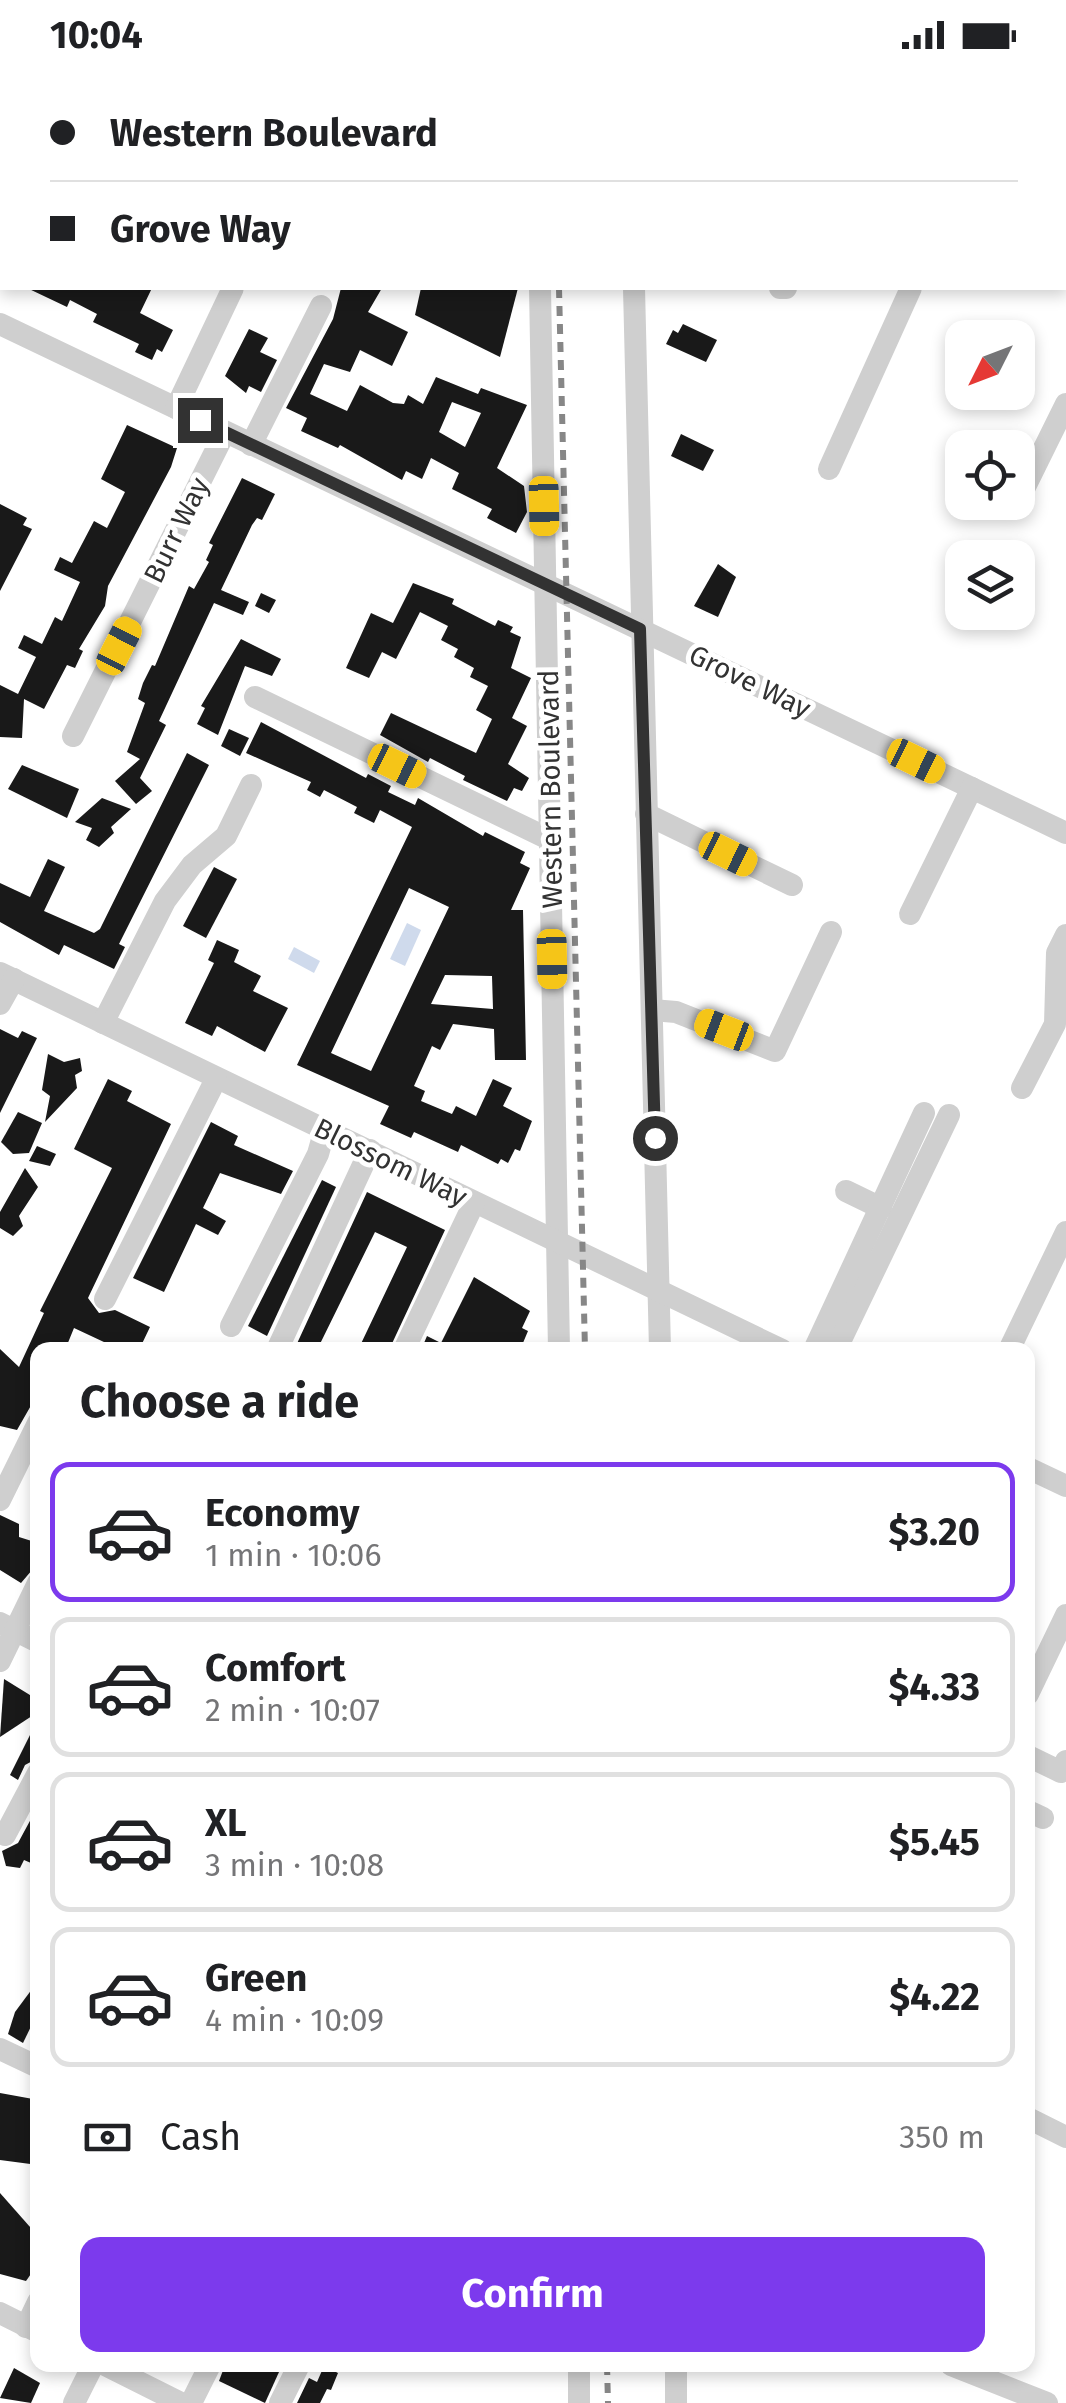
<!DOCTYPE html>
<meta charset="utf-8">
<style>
body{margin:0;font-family:"Fira Sans",sans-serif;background:#f2f2f2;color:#202124;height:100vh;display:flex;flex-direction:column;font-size:38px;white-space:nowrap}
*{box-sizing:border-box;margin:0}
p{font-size:32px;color:#757577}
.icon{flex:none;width:55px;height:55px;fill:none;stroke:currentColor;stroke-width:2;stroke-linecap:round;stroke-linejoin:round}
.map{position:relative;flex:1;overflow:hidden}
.details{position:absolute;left:30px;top:1272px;width:1005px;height:1030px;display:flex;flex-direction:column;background:#fff;border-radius:20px;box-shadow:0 5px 15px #0003}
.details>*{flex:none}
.banner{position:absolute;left:0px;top:0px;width:1068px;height:220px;box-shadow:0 5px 15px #0003;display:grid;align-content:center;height:220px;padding:0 50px;background:#fff}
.needle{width:65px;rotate:228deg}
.fabs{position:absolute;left:945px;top:250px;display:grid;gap:20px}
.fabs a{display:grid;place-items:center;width:90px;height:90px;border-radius:20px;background:#fff;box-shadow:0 5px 15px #0003;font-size:50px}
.end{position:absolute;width:45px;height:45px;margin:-22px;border:12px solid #323232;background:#fff;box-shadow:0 0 0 5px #fff}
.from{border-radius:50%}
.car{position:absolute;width:30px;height:60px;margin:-30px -15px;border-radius:12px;box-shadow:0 0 8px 2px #0007;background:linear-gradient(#f5c518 24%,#345 0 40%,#f5c518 0 76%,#345 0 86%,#f5c518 0)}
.banner b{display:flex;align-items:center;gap:35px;height:95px;font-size:38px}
.banner b+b{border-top:2px solid #e0e0e0}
.banner i{width:25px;height:25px;background:#202124}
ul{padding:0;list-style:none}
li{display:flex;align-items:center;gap:30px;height:140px;margin:0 20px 15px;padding:0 30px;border:5px solid #e0e0e0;border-radius:20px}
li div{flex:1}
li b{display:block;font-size:38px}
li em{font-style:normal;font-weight:700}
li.current{border-color:#7c3aed}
li>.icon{width:90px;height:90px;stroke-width:1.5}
h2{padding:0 50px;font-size:45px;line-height:120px}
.pay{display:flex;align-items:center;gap:25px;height:110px;padding:0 50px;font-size:38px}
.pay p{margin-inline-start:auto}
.action{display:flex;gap:20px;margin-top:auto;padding:20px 50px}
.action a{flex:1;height:115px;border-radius:20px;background:#7c3aed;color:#fff;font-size:40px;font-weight:700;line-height:115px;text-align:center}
.status{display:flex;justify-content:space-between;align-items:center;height:70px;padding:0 50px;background:#fff;direction:ltr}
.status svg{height:28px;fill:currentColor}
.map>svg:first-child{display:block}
</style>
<div class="status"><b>10:04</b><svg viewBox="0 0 49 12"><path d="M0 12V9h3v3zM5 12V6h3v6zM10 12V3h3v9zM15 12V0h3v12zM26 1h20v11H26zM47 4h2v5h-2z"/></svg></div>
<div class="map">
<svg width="1066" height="2333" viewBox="0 0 1066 2333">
<rect width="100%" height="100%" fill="#fff"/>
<!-- water -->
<g fill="#cfdaec">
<polygon points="407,853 421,860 405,896 390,889"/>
<polygon points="294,877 320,891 314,903 288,889"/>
</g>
<!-- building -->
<g fill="#191919" fill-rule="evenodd">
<polygon points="27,218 152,218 140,243 173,260 162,282 157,279 152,290 135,282 139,274 93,252 97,244 70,230 67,237"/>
<path d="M341 218H382L368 242 408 262 392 296 360 280 350 302 324 294 310 324 347 341 360 315 393 333 404 334 408 325 423 334 436 307 478 324 481 318 527 335 497 398 524 416 527 442 516 463 487 448 492 439 452 419 459 403 431 388 422 409 406 401 402 410 340 375 338 378 301 361 307 348 286 338 333 249ZM452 332 481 343 465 377 439 362Z"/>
<polygon points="421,218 518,218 500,287 415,245"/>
<polygon points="683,254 717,270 706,292 666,274 673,260 678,263"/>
<polygon points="249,259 268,268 260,282 277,290 261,322 249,316 246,323 225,306"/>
<polygon points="127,355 177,378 171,397 108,516 105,536 79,579 83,581 75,598 67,595 44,639 24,629 22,668 0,667 0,615 18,624 36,587 18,578 24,565 42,574 55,547 62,551 80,512 54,500 60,487 72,493 94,451 107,458 125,422 101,409"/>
<polygon points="681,364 714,380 703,401 671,386"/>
<polygon points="242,408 275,424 262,450 257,448 252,455 221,520 249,532 243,545 214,533 159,651 166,655 140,708 152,721 136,734 115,711 140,689 127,682 145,633 138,629 143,613 152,595 155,596 189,516 194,519 209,492 206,490 213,475 209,473"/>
<polygon points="0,434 27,448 23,455 32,459 0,521"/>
<polygon points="718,494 736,507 718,547 694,536"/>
<polygon points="413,513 454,529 452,534 495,556 498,550 513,557 510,562 521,567 511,598 531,608 512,648 527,656 508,694 529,708 522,721 514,718 507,731 463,710 465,706 430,688 428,692 380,665 391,643 476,683 492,649 476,640 488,616 470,607 474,598 454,587 458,579 441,570 448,556 420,542 396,589 382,582 369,608 346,598 371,543 393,553"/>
<polygon points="261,523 276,530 269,543 255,536"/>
<polygon points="241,569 281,589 272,606 245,596 218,665 197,654 205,638 201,636"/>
<path d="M261 652 366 708 368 704 391 716 388 722 415 735 418 728 483 766 485 762 525 782 520 793 530 798 511 840H523L526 990H495L494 959 453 954 440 980 432 976 414 1016 425 1021 421 1031 452 1044 456 1036 476 1046 493 1009 512 1018 503 1036 532 1051 520 1081 515 1079 508 1093 501 1089 498 1094 461 1075 458 1082 414 1062 411 1068 380 1054 389 1036 297 995 412 757 380 740 374 753 354 743 357 737 324 720 320 727 307 720 311 712 246 683ZM409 818 449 837 371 1001 331 983ZM445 905 492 906 493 939 431 934Z"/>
<polygon points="229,659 249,668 240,686 221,676"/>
<polygon points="187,683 209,695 119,874 125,877 114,899 64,875 59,885 0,852 0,813 30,827 48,789 65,797 44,841 94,863 100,859"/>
<polygon points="22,695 79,719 67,748 8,719"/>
<polygon points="102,728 131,739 111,757 114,763 99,777 86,770 92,758 75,752"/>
<polygon points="214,797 237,809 206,868 183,856"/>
<polygon points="217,870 239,880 234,892 261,906 253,921 288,938 265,982 217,956 212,966 185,953 214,893 208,890"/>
<polygon points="0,959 18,968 22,961 37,968 0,1043"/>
<polygon points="48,984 64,992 80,988 82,1001 75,1005 77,1018 45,1052 50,1026 42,1020"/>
<polygon points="108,1009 132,1021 127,1031 171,1054 88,1228 99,1243 115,1240 150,1257 139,1280 121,1280 74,1258 65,1280 38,1280 33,1332 17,1360 0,1356 0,1279 19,1297 44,1243 40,1241 112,1098 74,1079"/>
<polygon points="18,1042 42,1053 29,1083 13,1084 1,1072"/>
<polygon points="211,1052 238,1066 234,1075 293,1101 281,1124 220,1103 203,1138 226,1151 218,1165 196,1154 164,1222 133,1208"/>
<polygon points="37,1076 56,1084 50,1096 29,1091"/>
<polygon points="25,1098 38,1117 19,1146 23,1156 13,1166 0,1158 0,1142"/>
<polygon points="322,1110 336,1117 267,1266 248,1256"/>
<polygon points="367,1122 445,1160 389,1280 358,1280 407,1177 375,1162 317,1280 294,1280"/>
<polygon points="474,1207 530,1241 522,1258 528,1261 520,1280 421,1280 427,1266 441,1273"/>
<polygon points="0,1445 19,1454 19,1467 38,1473 38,1493 21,1513 0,1500"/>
<polygon points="4,1609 38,1630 38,1642 0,1667"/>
<polygon points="38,1649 38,1688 25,1695 18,1710 10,1705"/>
<polygon points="38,1736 38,1796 24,1790 20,1798 6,1796 2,1781 18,1773"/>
<polygon points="38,1911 38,1942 23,1973 8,1964 15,1942"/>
<polygon points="0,2023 33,2029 38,2095 0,2090"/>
<polygon points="0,2123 38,2166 38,2194 26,2211 0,2204"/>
<polygon points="225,2295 265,2295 279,2302 265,2333 219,2311"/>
<polygon points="324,2296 338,2303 331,2320 327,2319 320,2333 297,2333 309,2308 317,2312"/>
<polygon points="14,2298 40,2313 31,2333 0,2328"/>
</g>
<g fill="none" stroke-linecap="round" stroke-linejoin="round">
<!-- minor -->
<g stroke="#cfcfcf" stroke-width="22">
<polyline points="536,0 536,2"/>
<polyline points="630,0 630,2"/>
<polyline points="750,0 755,2"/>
<polyline points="839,0 844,2"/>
<polyline points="304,2 305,0"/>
<polyline points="771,2 772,0"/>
<polyline points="818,2 820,0"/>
<polyline points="1065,153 1066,153"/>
<polyline points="540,218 559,1280"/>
<polyline points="634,218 660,1280"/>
<polyline points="780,218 786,218"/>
<polyline points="0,254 1066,763"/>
<polyline points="176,338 233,218"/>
<polyline points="251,375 321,236"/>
<polyline points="829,399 911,218"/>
<polyline points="1018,431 1066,334"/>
<polyline points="255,627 551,770"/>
<polyline points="73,666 225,362"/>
<polyline points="646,744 792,815"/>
<polyline points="910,844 972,718"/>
<polyline points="0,903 782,1280"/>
<polyline points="0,934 14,909"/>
<polyline points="652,940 676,942 775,981 831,862"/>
<polyline points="103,953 165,831 192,795 226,766 251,715"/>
<polyline points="1022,1018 1055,954 1057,883 1066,865"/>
<polyline points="846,1121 881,1138"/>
<polyline points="105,1229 216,1009"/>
<polyline points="231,1256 318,1084 325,1059"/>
<polyline points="277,1280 370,1080"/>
<polyline points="404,1280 474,1133"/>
<polyline points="814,1280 924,1043"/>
<polyline points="836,1280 949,1045"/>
<polyline points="1009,1280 1066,1162"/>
<polyline points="1028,1398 1066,1416"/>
<polyline points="0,1430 38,1353"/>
<polyline points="0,1553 38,1572"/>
<polyline points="0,1591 38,1513"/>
<polyline points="1028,1624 1066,1545"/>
<polyline points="1028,1686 1061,1702 1066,1691"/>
<polyline points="1028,1741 1043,1748"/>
<polyline points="5,1765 38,1703"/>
<polyline points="0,1979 38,1997"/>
<polyline points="1028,2048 1066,2067"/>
<polyline points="0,2243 38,2262"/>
<polyline points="26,2257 38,2232"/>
<polyline points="105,2295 181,2333"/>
<polyline points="579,2295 579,2333"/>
<polyline points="676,2295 676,2333"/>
<polyline points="951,2295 1047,2333"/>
<polyline points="74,2333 93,2295"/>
<polyline points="191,2333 210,2295"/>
<polyline points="280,2333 299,2295"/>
</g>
<!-- rail -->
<g stroke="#878787" stroke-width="6" stroke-dasharray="10 8" stroke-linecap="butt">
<polyline points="553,0 553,2"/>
<polyline points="559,218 585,1280"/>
<polyline points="607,2295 608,2333"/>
</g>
</g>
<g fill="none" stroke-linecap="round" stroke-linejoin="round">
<!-- route -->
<polyline stroke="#323232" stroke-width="12" points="200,350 640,559 655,1068"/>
</g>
<g text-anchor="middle" stroke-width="10" stroke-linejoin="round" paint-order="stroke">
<!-- street labels -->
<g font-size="28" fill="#323232" stroke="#fff">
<text transform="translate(176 460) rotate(-64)" y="10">Burr Way</text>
<text transform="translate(750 611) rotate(26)" y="10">Grove Way</text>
<text transform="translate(550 719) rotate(-91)" y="10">Western Boulevard</text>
<text transform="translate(391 1092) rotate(26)" y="10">Blossom Way</text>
</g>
</g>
</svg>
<div class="fabs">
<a><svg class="needle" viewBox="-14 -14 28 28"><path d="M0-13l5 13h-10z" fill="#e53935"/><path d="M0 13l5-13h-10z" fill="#757577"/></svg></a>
<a><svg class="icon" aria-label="locate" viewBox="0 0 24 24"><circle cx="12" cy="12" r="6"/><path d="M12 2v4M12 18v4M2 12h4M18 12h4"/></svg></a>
<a><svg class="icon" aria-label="layers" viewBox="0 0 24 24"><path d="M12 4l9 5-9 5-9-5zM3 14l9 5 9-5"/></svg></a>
</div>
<i class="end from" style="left:655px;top:1068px"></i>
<i class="end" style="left:200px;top:350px"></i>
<i class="car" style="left:544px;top:436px;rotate:179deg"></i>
<i class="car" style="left:119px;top:576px;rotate:27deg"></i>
<i class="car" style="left:916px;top:691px;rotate:116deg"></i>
<i class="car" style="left:397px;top:696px;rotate:116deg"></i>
<i class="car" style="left:728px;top:784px;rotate:116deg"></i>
<i class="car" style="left:552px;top:889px;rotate:179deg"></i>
<i class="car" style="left:724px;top:960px;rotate:291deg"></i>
<div class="banner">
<b><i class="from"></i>Western Boulevard</b>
<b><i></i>Grove Way</b>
</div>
<section class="details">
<h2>Choose a ride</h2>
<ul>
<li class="current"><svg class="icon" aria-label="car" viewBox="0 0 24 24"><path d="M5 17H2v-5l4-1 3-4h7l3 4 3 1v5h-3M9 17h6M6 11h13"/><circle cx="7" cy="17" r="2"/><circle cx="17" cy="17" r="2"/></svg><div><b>Economy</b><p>1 min · 10:06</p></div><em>$3.20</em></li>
<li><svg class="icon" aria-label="car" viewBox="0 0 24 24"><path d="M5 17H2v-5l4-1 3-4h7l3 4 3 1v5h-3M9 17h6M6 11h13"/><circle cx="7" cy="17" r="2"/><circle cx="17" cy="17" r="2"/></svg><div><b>Comfort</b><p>2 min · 10:07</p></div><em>$4.33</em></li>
<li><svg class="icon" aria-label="car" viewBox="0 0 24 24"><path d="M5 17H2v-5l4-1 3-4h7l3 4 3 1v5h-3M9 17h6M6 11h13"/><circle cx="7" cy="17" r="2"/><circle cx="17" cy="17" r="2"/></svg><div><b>XL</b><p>3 min · 10:08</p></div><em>$5.45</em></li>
<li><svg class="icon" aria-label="car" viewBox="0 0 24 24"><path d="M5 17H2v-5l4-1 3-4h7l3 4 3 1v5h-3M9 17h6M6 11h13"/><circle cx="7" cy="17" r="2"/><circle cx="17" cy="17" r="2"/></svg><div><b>Green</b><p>4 min · 10:09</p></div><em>$4.22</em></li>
</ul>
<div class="pay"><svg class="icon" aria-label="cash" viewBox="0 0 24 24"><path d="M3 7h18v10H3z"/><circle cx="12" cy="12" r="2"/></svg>Cash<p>350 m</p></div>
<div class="action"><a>Confirm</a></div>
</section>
</div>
